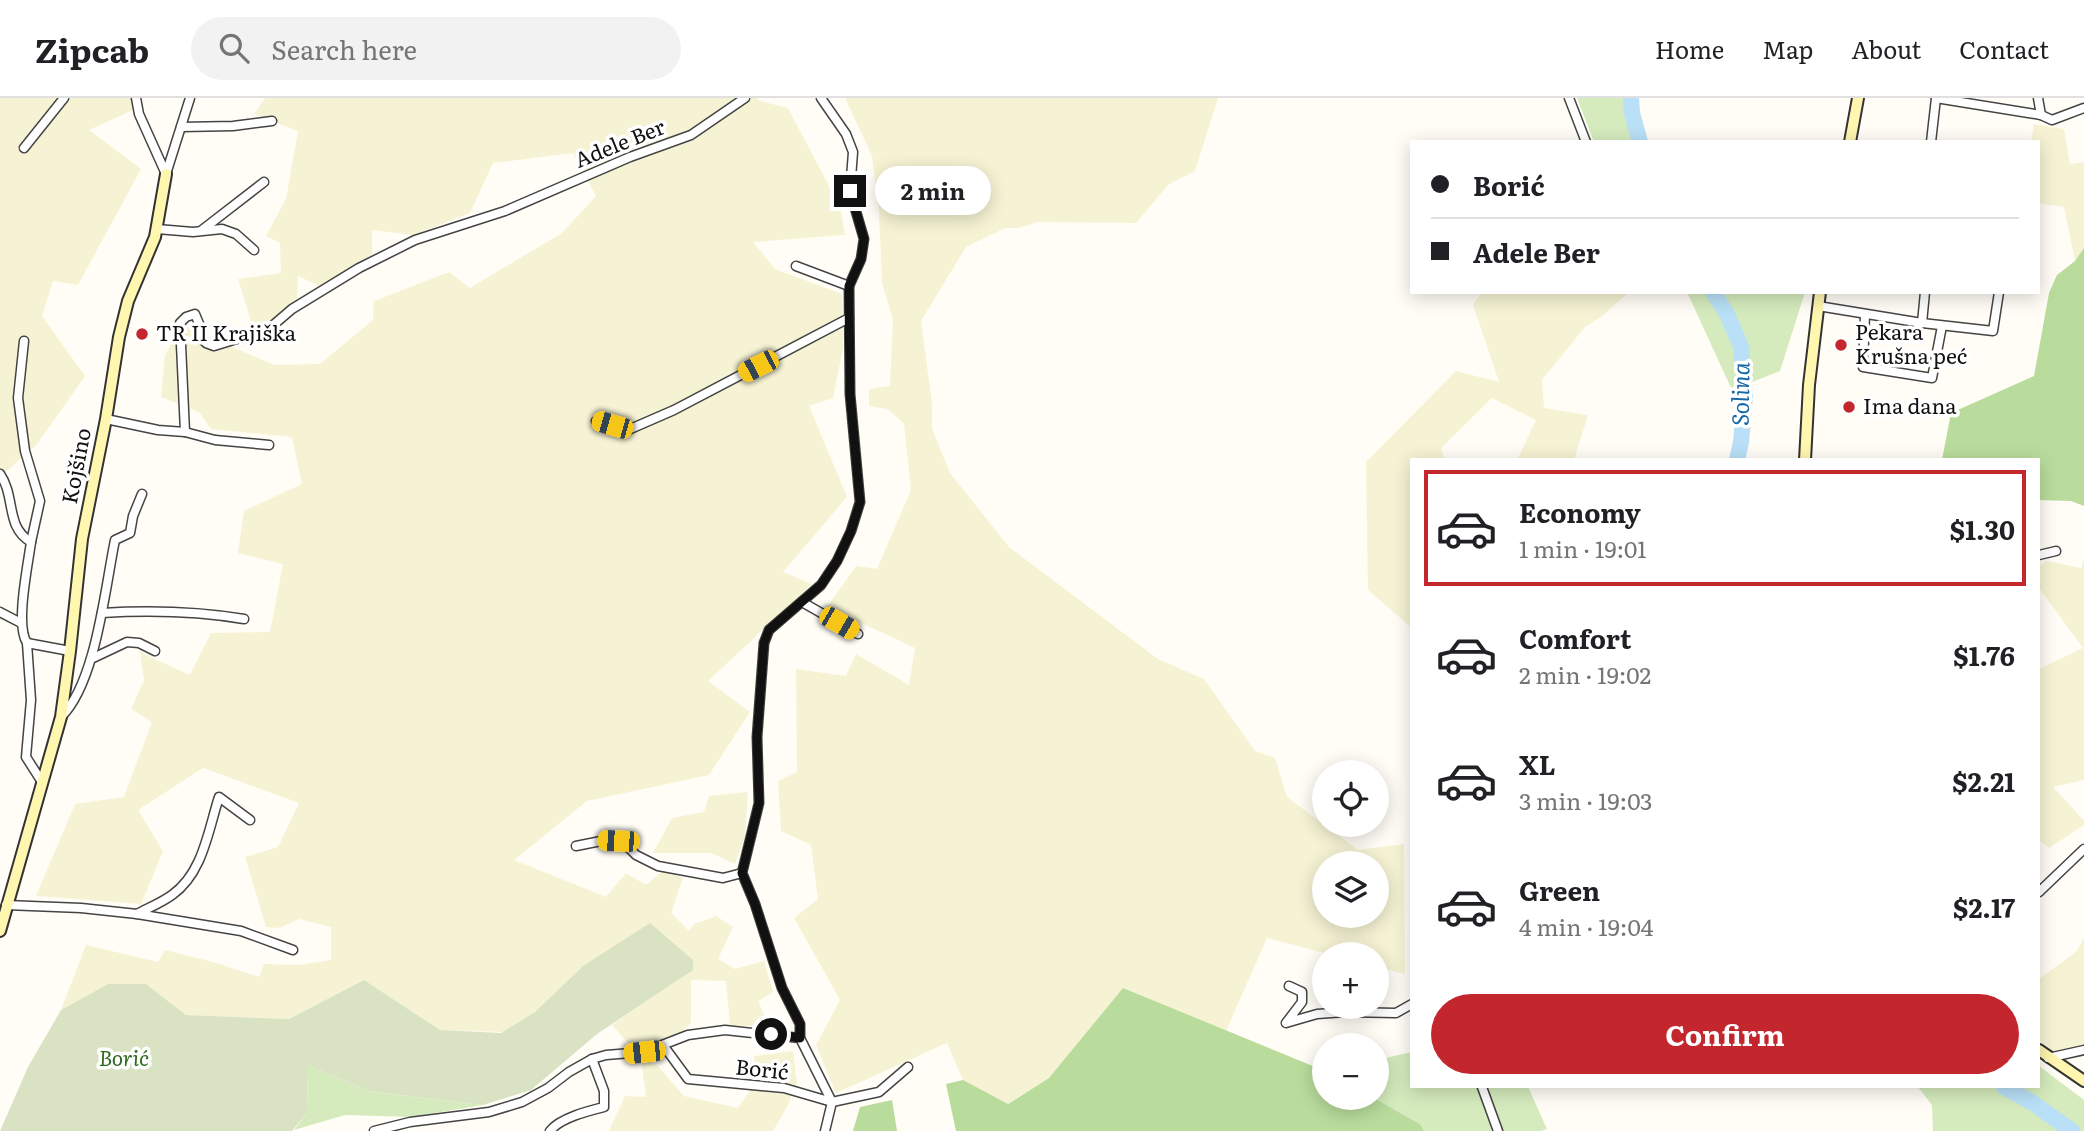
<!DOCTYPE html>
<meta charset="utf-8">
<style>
body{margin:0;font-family:Literata,serif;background:#f2f2f2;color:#202124;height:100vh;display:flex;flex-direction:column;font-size:26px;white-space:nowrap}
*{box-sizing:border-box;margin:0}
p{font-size:23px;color:#757577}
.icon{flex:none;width:38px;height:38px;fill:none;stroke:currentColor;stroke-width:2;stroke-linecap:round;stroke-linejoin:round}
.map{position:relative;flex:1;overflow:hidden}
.panel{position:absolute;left:1410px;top:360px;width:630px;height:630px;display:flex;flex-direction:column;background:#fff;border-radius:0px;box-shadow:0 4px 18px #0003}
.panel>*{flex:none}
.hud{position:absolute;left:1410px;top:42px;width:630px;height:154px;border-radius:0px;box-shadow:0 4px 18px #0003;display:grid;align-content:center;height:154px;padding:0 21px;background:#fff}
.fabs{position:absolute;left:1312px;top:662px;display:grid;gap:14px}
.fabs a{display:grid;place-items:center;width:77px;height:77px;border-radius:50%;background:#fff;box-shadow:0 4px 18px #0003;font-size:35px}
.end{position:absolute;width:32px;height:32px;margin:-16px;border:9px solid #111;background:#fff;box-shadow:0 0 0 4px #fff}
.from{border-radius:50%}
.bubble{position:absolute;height:49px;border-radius:24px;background:#fff;box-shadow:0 4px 18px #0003;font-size:23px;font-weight:700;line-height:49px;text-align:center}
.car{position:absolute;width:21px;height:42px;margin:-21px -10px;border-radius:9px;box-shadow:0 0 5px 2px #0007;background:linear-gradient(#f5c518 24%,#345 0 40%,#f5c518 0 76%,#345 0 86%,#f5c518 0)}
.hud b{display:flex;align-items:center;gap:24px;height:66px;font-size:26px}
.hud b+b{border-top:2px solid #e0e0e0}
.hud i{width:18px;height:18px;background:#202124}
ul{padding:12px 0 0;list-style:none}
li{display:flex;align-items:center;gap:21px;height:116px;margin:0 14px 10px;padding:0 7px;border:4px solid transparent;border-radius:0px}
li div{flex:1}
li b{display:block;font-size:26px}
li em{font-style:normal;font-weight:700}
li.current{border-color:#c4262e}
li>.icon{width:63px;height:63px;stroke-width:1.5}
.primary-button{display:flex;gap:14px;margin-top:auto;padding:14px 21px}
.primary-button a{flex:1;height:80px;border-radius:42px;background:#c4262e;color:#fff;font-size:28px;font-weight:700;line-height:80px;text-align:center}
header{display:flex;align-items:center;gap:42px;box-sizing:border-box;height:98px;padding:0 35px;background:#fff;border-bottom:2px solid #e0e0e0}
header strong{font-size:33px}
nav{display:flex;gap:38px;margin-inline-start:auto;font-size:24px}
.search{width:490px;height:63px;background:#f2f2f2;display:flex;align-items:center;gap:18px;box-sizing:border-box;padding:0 24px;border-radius:38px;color:#757577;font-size:26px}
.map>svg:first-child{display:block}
</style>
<header>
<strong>Zipcab</strong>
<div class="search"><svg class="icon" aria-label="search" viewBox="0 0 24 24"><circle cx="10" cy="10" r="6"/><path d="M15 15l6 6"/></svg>Search here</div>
<nav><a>Home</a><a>Map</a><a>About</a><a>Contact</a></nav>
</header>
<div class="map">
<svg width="2084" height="1033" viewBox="0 0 2084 1033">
<rect width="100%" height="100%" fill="#fffdf5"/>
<!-- farmland -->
<g fill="#f6f3d4" fill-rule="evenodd">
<polygon points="0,0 134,0 135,11 89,32 141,71 78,187 53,183 42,218 85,278 37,346 0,379"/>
<polygon points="265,0 757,0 760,3 788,10 840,109 845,137 753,144 775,171 842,196 843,250 833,300 809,308 847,399 783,474 812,486 708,583 750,614 709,677 587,703 514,762 606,799 626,775 646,787 664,772 683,780 671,815 689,833 694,826 716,818 733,829 718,861 735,871 764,863 773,894 758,903 770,929 730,927 726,883 691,882 691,925 675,940 631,948 612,927 693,871 583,868 535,914 504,934 440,932 364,882 289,921 186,917 146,886 108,886 61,912 86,847 158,864 165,852 213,864 259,879 264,866 299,867 331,862 331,829 299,821 280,830 266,829 245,759 278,749 299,705 203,670 138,712 163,753 141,806 36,798 75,706 124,699 152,624 131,611 144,582 140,554 190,577 211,535 270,534 283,466 238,455 244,413 302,386 292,339 211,331 199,314 161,299 165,257 182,227 274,267 320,266 373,222 374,203 449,174 470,190 562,135 596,98 573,55 493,65 470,115 413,137 372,132 372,157 324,190 298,178 297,208 253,230 238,181 281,175 280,145 266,138 286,101 298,33 254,16"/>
<path d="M845 0H1218L1195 73 1169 86 1136 125 1038 124 1019 130H1005L966 149 921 223 932 305V331L950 375 1009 449 1158 561 1204 581 1255 653 1275 660 1287 699 1358 752 1404 746 1405 876 1377 869V856H1328L1267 840 1226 933 1123 890 1049 980 1007 1006 963 982 947 945 836 995 816 947 840 902 794 820 818 801 811 747 781 733 778 683 797 674 796 571 846 578 856 556 909 587 915 550 827 509 856 468 877 471 911 392 904 326 888 311 869 308V291L890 288 893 222 882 185 879 114 872 58ZM1325 765H1377V817H1325Z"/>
<polygon points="2034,26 2064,31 2070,66 2084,64 2084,150 2075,163 2064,109 2039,105 2039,44 2031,44"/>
<polygon points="1482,194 1629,194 1602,218 1585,229 1542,282 1544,310 1588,317 1574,362 1517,362 1536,322 1492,300 1441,350 1445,362 1412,362 1412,530 1368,492 1366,364 1456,273 1499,284 1473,207"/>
<polygon points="2084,461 2084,682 2053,689 2084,723 2084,727 2049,750 2039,742 2039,571 2083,550 2039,490 2039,468 2047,463 2081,470"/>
<polygon points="748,694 745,738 735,766 711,755 653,755 672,720 704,714 709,698"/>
<polygon points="2084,840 2084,951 2057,958 2039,942 2039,881 2076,854"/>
<polygon points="793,953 797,985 788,1007 773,1033 609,1033 625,998 646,999 641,960 658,968 684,998 738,1010 756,984 754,958"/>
</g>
<!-- green -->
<g fill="#d5ebbd">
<polygon points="1577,0 1624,0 1633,44 1594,44"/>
<polygon points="1687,194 1805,194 1780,273 1732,292"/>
<polygon points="1412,954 1412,989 1528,989 1547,1031 1541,1033 1424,1033 1420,1026 1372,999 1377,999 1377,962"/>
<polygon points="308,967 368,993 483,1007 411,1019 345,1017 294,1032 307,1015"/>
<polygon points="2039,968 2084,1002 2084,1033 1933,1033 1932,1007 1918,989 2039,989"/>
</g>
<!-- forest -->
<g fill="#b9dc9c">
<polygon points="2084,150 2084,408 2071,403 2039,402 2039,362 1942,362 1951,315 2034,278 2049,195 2057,177 2075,163"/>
<polygon points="1123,890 1325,973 1325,999 1372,999 1420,1026 1424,1033 956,1033 946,986 963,982 1008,1006 1049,980"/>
<polygon points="892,1002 897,1033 853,1033 860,1009"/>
</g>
<!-- cemetery -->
<polygon fill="#d9e3c4" points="650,825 693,862 693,872 597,936 531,992 483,1007 368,993 308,967 307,1015 292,1033 0,1033 28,969 61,912 108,886 146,886 186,917 289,921 364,882 440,932 501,935 535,914 583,868"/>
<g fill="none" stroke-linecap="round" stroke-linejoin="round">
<!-- river -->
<g stroke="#b9e0f7" stroke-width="16">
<polyline points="1631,0 1632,15 1640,44"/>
<polyline points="1713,194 1727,216 1741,249 1745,298 1741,344 1737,362"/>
<polyline points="2004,989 2033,1005 2072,1033"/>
</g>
<defs>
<g id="street">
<polyline points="136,0 139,16 166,76"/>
<polyline points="821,0 846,36 853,54 850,93 864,141 861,161 849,188 850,296 860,404 851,433 837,463 821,487 769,532 764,545 757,639 759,705 742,775 755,806 782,890 800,926 800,940 832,1004 825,1033"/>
<polyline points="1569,0 1586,44"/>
<polyline points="1936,0 2041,17 2052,22 2084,10"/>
<polyline points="2038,0 2041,17"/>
<polyline points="181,29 233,28 272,23"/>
<polyline points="1931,44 1936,0"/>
<polyline points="24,50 64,0"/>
<polyline points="166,76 190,0"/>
<polyline points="157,131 193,134 222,131 236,136 254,152"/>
<polyline points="202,132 264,84"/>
<polyline points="796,168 849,188"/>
<polyline points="1818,208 1922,225 1993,233 1999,194"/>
<polyline points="1865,217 1863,269 1932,280 1942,228"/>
<polyline points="1922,225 1925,194"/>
<polyline points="24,243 18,300 25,353 40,403 31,444"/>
<polyline points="106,321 158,332 185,334 180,225 186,219 195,216 200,228 201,240 206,245 214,248 253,236 271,229 292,211 359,170 415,142 505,113 630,59 691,37 745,0"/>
<polyline points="596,323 628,332 674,312 849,220"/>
<polyline points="185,334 215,342 269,347"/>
<path d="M0 376C16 399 5 429 31 444 28 467 15 527 27 545L31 602 26 659 42 684"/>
<polyline points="2039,457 2056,453"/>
<polyline points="802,504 858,536"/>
<polyline points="0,514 21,525"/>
<path d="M102 515C151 512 195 513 244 521"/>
<polyline points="27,545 70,553"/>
<polyline points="91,561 127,544 139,545 155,553"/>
<path d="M61 619C96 585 105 490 115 442L130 435 133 418 142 396"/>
<polyline points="576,748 601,743 618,743 628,749 636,757 658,768 723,780 742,775"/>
<polyline points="2039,794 2084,751"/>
<polyline points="6,807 81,810 137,816 241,833 293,852"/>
<path d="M137 816C148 810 161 805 172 797 203 775 208 733 219 699L250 722"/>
<polyline points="1289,888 1302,894 1302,904 1286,925 1317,916 1345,914 1396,915 1412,906"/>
<polyline points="663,947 688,981 784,990 832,1004 879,994 908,969"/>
<polyline points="2048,960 2084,952"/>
<polyline points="1482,989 1498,1033"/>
<polyline points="374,1033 410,1024 489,1014 522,1004 548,990 569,974 592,961 606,957 644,954 688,937 725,932 800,940"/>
<path d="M550 1033C560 1020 588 1013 604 1009V993L592 961"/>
</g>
<g id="secondary">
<polyline points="1850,44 1858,0"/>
<polyline points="1805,362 1809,287 1820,194"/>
<polyline points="0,833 61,619 70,553 82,441 106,321 119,239 128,203 155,139 166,76"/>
<polyline points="2039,952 2084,983"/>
</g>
</defs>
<!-- street casing -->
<use href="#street" stroke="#444" stroke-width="11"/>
<!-- secondary casing -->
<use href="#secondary" stroke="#333" stroke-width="14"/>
<!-- street -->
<use href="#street" stroke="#fff" stroke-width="8"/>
<!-- secondary -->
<use href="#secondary" stroke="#fff6b0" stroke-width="10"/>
</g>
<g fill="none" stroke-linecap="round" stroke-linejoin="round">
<!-- route -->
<polyline stroke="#111" stroke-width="9" points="771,936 800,940 800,926 782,890 755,806 742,775 759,705 757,639 764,545 769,532 821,487 837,463 851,433 860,404 850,296 849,188 861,161 864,141 850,93"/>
</g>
<!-- markers -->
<g fill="#c4262e" stroke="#fff" stroke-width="2.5">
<circle cx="142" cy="236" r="7"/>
<circle cx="1841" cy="247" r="7"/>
<circle cx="1849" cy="309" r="7"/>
</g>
<g text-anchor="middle" stroke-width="7" stroke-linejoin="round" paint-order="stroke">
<!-- street labels -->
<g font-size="21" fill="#111" stroke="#fff">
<text transform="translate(620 46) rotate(-22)" y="7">Adele Ber</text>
<text transform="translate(77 368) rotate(-79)" y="7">Kojšino</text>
<text transform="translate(762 972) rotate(6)" y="7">Borić</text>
</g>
<!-- poi labels -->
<g font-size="21" fill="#111" stroke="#fff" text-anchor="start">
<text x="1855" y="242">Pekara<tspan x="1855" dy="24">Krušna peć</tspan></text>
<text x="156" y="243">TR II Krajiška</text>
<text x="1863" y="316">Ima dana</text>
</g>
<!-- park labels -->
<g font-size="21" font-style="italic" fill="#2f6b1f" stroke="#fff">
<text x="124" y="968">Borić</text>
</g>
<!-- water labels -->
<g font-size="23" font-style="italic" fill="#1768a6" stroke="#fff">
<text transform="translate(1741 296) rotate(-89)" y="8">Solina</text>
</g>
</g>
</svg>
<div class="fabs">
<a><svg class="icon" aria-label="locate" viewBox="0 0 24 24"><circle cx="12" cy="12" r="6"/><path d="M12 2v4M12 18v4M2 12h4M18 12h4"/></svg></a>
<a><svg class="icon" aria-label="layers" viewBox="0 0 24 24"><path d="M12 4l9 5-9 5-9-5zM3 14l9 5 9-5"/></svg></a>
<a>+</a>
<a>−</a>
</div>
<i class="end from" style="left:771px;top:936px"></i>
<i class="end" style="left:850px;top:93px"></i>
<div class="bubble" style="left:875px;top:68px;width:116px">2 min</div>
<i class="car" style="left:758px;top:268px;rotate:243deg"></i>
<i class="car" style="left:612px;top:327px;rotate:286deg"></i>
<i class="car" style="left:839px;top:525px;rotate:120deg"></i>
<i class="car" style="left:618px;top:743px;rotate:272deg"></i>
<i class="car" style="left:644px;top:954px;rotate:264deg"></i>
<div class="hud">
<b><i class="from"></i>Borić</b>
<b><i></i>Adele Ber</b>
</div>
<section class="panel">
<ul>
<li class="current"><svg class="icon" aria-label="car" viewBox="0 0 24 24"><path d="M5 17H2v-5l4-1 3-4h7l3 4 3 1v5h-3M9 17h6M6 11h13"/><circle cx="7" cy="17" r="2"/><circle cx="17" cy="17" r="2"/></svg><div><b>Economy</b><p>1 min · 19:01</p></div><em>$1.30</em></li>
<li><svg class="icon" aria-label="car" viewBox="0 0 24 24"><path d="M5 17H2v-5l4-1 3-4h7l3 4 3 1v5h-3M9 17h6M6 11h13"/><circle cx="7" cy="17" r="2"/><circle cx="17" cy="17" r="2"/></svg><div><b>Comfort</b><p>2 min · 19:02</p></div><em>$1.76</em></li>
<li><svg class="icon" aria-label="car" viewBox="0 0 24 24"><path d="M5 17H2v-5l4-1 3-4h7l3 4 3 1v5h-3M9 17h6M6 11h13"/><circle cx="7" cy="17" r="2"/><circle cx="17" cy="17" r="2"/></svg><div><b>XL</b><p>3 min · 19:03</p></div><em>$2.21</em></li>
<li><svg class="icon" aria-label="car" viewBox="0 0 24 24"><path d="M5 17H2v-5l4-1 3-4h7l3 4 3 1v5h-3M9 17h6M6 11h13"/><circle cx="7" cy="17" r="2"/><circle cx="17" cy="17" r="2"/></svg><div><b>Green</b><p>4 min · 19:04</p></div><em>$2.17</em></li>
</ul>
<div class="primary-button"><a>Confirm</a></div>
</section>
</div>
